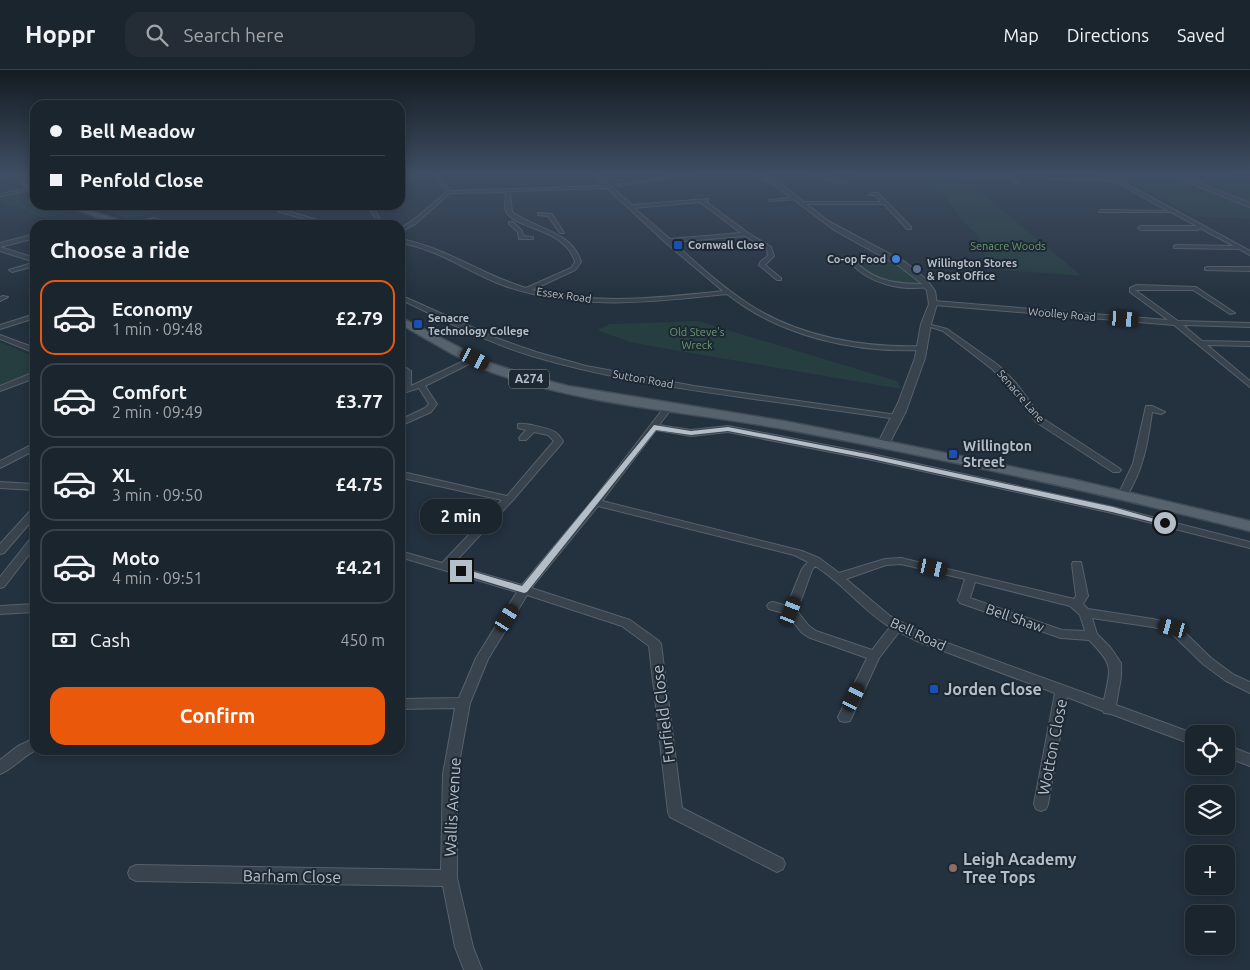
<!DOCTYPE html>
<meta charset="utf-8">
<style>
body{margin:0;font-family:Ubuntu,sans-serif;background:#242d36;color:#f1f3f6;height:100vh;display:flex;flex-direction:column;font-size:19px;white-space:nowrap}
*{box-sizing:border-box;margin:0}
p{font-size:16px;color:#a0a5aa}
.icon{flex:none;width:28px;height:28px;fill:none;stroke:currentColor;stroke-width:2;stroke-linecap:round;stroke-linejoin:round}
.map{position:relative;flex:1;overflow:hidden}
.details{position:absolute;left:30px;top:150px;width:375px;height:535px;display:flex;flex-direction:column;background:#1b252e;border-radius:15px;box-shadow:0 2px 12px #0003,0 0 0 1px #39424a}
.details>*{flex:none}
.hud{position:absolute;left:30px;top:30px;width:375px;height:110px;border-radius:15px;box-shadow:0 2px 12px #0003,0 0 0 1px #39424a;display:grid;align-content:center;height:110px;padding:0 20px;background:#1b252e}
.tools{position:absolute;left:1185px;top:655px;display:grid;gap:10px}
.tools a{display:grid;place-items:center;width:50px;height:50px;border-radius:10px;background:#1b252e;box-shadow:0 2px 12px #0003,0 0 0 1px #39424a;font-size:25px}
.end{position:absolute;width:22px;height:22px;margin:-11px;border:6px solid #b4bec9;background:#111;box-shadow:0 0 0 2px #111}
.from{border-radius:50%}
.bubble{position:absolute;height:35px;border-radius:15px;background:#1b252e;box-shadow:0 2px 12px #0003,0 0 0 1px #39424a;font-size:16px;font-weight:600;line-height:35px;text-align:center}
.car{position:absolute;width:15px;height:30px;margin:-15px -8px;border-radius:6px;box-shadow:0 0 4px 1px #0007;background:linear-gradient(#222 24%,#8ab4d8 0 40%,#222 0 76%,#8ab4d8 0 86%,#222 0)}
.hud b{display:flex;align-items:center;gap:18px;height:48px;font-size:19px}
.hud b+b{border-top:1px solid #39424a}
.hud i{width:12px;height:12px;background:#f1f3f6}
ul{padding:0;list-style:none}
li{display:flex;align-items:center;gap:15px;height:75px;margin:0 10px 8px;padding:0 10px;border:2px solid #39424a;border-radius:15px}
li div{flex:1}
li b{display:block;font-size:19px}
li em{font-style:normal;font-weight:600}
li.current{border-color:#ea580c}
li>.icon{width:45px;height:45px;stroke-width:1.5}
h2{padding:0 20px;font-size:22px;line-height:60px}
.pay{display:flex;align-items:center;gap:12px;height:55px;padding:0 20px;font-size:19px}
.pay p{margin-inline-start:auto}
.primary-button{display:flex;gap:10px;margin-top:auto;padding:10px 20px}
.primary-button a{flex:1;height:58px;border-radius:15px;background:#ea580c;color:#fff;font-size:20px;font-weight:600;line-height:58px;text-align:center}
header{display:flex;align-items:center;gap:30px;box-sizing:border-box;height:70px;padding:0 25px;background:#1b252e;border-bottom:1px solid #39424a}
header strong{font-size:24px}
nav{display:flex;gap:28px;margin-inline-start:auto;font-size:18px}
.search{width:350px;height:45px;background:#242d36;display:flex;align-items:center;gap:12px;box-sizing:border-box;padding:0 18px;border-radius:15px;color:#a0a5aa;font-size:19px}
.map>svg:first-child{display:block}
</style>
<header>
<strong>Hoppr</strong>
<div class="search"><svg class="icon" aria-label="search" viewBox="0 0 24 24"><circle cx="10" cy="10" r="6"/><path d="M15 15l6 6"/></svg>Search here</div>
<nav><a>Map</a><a>Directions</a><a>Saved</a></nav>
</header>
<div class="map">
<svg width="1250" height="900" viewBox="0 0 1250 900">
<rect width="100%" height="100%" fill="#24313e"/>
<!-- green -->
<g fill="#263e3f">
<polygon points="844,104 949,104 963,113 972,115 1082,206 990,199 976,163 965,154 945,126 934,118 926,115 893,114 886,109"/>
<polygon points="1111,104 1168,104 1250,136 1250,149 1195,146"/>
<polygon points="1178,104 1230,104 1241,110 1250,110 1250,133"/>
<polygon points="19,121 26,121 35,125 35,135 63,135 78,140 46,148 28,143 30,139 1,134 3,133 0,132 0,125"/>
<polygon points="90,135 185,135 129,149"/>
<polygon points="889,188 927,216 887,213 854,194 857,191"/>
<polygon points="698,251 897,311 901,319 650,276 630,272 597,260 610,254"/>
<polygon points="0,272 35,287 35,301 0,315"/>
</g>
<g fill="none" stroke-linecap="round" stroke-linejoin="round">
<defs>
<g id="minor">
<path d="M433 104H437L450 121 605 116 592 104H597L632 135 708 129V131H705L748 163 771 177 774 186 765 195 781 208V210H777L759 195 761 191 768 186 767 179 745 166 673 172C697 194 722 217 750 235 800 267 864 278 923 276L927 278 923 280C855 283 781 267 727 224 653 232 577 241 505 216 469 203 439 179 400 173V169C445 177 482 205 526 218L571 198 575 192C565 157 514 160 506 141 504 136 506 127 506 122L450 123 415 154 400 162V158L411 152 447 122ZM607 118 665 172 723 221C660 228 595 235 532 220L575 200 581 192C572 161 535 159 512 142L510 121ZM700 132 741 163 670 169 634 138Z"/>
<polygon points="681,104 694,104 618,116 616,115"/>
<polygon points="814,104 821,104 847,112 845,113 827,110"/>
<polygon points="1102,104 1108,104 1250,181 1250,185 1239,179 1174,178 1174,176 1176,175 1234,176 1200,158 1198,160 1141,160 1138,158 1141,156 1197,156 1171,142 1099,142 1101,140 1168,141 1114,111 1047,109 1110,109"/>
<polygon points="0,106 22,106 24,107 0,108"/>
<polygon points="960,106 1009,106 1019,112 1016,113 1008,108 959,108"/>
<polygon points="29,118 31,120 0,126 0,124"/>
<polygon points="871,123 878,123 911,157 911,159 907,159 884,134 800,134 798,133 800,132 881,132 875,125 869,125"/>
<polygon points="795,127 797,129 771,131 769,130"/>
<polygon points="273,135 277,135 278,137 284,140 334,155 327,155 280,142 274,139"/>
<polygon points="368,135 372,135 383,155 379,155"/>
<polygon points="538,143 552,144 564,163 560,163 548,146 538,145"/>
<polygon points="105,147 107,149 83,155 75,155"/>
<path d="M154 148 177 155C169 155 161 151 153 151 143 151 133 156 124 154Z"/>
<polygon points="509,152 513,152 522,161 523,166 533,167 533,169 519,169 518,162 509,154"/>
<polygon points="35,164 35,168 0,177 0,173"/>
<polygon points="0,177 35,188 35,192 0,181"/>
<path d="M889 186 892 188 891 189 857 193C876 213 901 214 927 214L930 216 929 217C901 221 869 214 850 192L853 190Z"/>
<polygon points="35,192 35,196 12,202 9,200"/>
<polygon points="1207,197 1250,197 1250,201 1205,200 1205,198"/>
<polygon points="1137,215 1196,217 1235,243 1230,244 1193,220 1135,220 1178,251 1250,253 1250,257 1183,255 1202,271 1250,272 1250,276 1207,275 1250,311 1250,317 1174,255 934,235 931,233 934,231 1168,250 1130,222 1130,218"/>
<path d="M400 225 496 268 536 282 586 296 694 316 897 345 901 347 897 349C847 342 797 335 747 328 675 318 602 307 532 286 486 272 443 250 400 229Z"/>
<polygon points="3,226 8,227 0,231 0,227"/>
<polygon points="35,244 35,248 0,259 0,255"/>
<polygon points="924,253 947,259 998,295 1016,313 1042,348 1119,398 1121,400 1119,402 1113,402 1036,352 1010,317 992,299 943,261 924,255"/>
<polygon points="0,265 35,278 35,283 0,269"/>
<polygon points="472,287 479,289 425,316 437,334 431,342 400,356 400,350 425,338 429,334 419,318 400,324 400,319 403,318 403,302 400,299 400,294 411,301 411,316"/>
<polygon points="32,303 35,303 35,308 0,321 0,316"/>
<path d="M666 335H669L673 337 659 355 691 360 728 356 872 384 1113 437 1250 472V478L1112 443 872 390 728 362 691 366 656 360 602 431 802 481 819 488 839 503 885 489 901 488 1074 529 1076 526 1072 494 1073 492H1081L1088 526 1083 534 1088 539 1153 549 1177 555 1211 588 1234 605 1250 612V623L1226 611 1203 594 1169 561 1153 557 1092 548 1097 564 1110 577 1121 593V607L1116 635 1195 664H1194V675L1111 644 1104 643 1103 641 1067 627 1048 734 1046 739 1041 741 1036 739 1034 734 1055 623 917 571 899 562 879 588 850 651 845 652 840 651 838 647 867 588 808 567 801 562 787 544 769 539 767 536 769 533 773 532 787 536 802 499 808 492 794 485 598 436 531 518 630 550 659 571 661 574 682 738 783 789 785 794 783 799 777 802 771 799 670 747 668 742 649 576 622 556 527 525 488 589 470 633 457 704V808L473 877 482 900H464L455 877 443 816 136 811 130 808 128 803 130 798 136 795 441 800 443 704 455 638 400 639V629L459 628 476 588 517 522 400 487V481L442 493 502 430 407 409 402 406 407 403 507 426 554 371 548 365 534 362 526 370H520L519 368 526 360 518 358V354C525 353 548 358 555 362 558 364 561 368 563 371L562 373 512 431 452 495 522 515 593 430ZM901 494 965 509 958 530 960 533 1061 568 1089 570C1114 595 1111 597 1104 630L925 565 890 546 846 509 886 495ZM815 496C843 513 862 540 890 557L872 580 816 561 809 556 797 541 812 500ZM975 512 1070 536 1080 545 1085 561 1062 560 970 528Z"/>
<path d="M1146 336H1152L1165 342 1161 344 1152 342C1148 372 1143 401 1126 427H1120L1118 425 1133 394Z"/>
<polygon points="35,373 35,380 0,398 0,391"/>
<polygon points="0,412 35,414 35,420 0,418"/>
<polygon points="35,438 35,447 4,483 0,484 0,474 32,439"/>
<polygon points="35,467 35,477 4,517 0,518 0,507 31,468"/>
<polygon points="35,534 35,542 0,544 0,536"/>
<path d="M35 668 36 680C23 686 13 699 0 704V690L18 676Z"/>
<polygon points="1226,675 1250,684 1250,696 1226,687"/>
</g>
<g id="tertiary">
<polygon points="753,104 762,104 780,113 828,151 905,192 927,210 935,221 937,234 931,254 925,288 906,341 887,378 879,378 877,375 898,333 915,288 921,254 929,234 927,221 921,213 899,196 834,160 776,116"/>
<polygon points="1167,104 1176,104 1250,133 1250,137"/>
</g>
<g id="primary">
<polygon points="21,104 27,104 25,111 35,119 35,124 27,120 20,112"/>
<polygon points="63,135 75,135 132,155 120,155"/>
<path d="M400 247 490 293 537 308 568 316 784 351 901 374 1076 410 1250 451V461C1096 422 940 388 784 359 687 341 588 336 494 303 461 291 431 271 400 254Z"/>
</g>
</defs>
<!-- minor casing -->
<use href="#minor" stroke="#56616c" stroke-width="2"/>
<!-- tertiary casing -->
<use href="#tertiary" stroke="#56616c" stroke-width="2"/>
<!-- primary casing -->
<use href="#primary" stroke="#414c57" stroke-width="3"/>
<!-- minor -->
<use href="#minor" fill="#38434e" fill-rule="evenodd"/>
<!-- tertiary -->
<use href="#tertiary" fill="#38434e" fill-rule="evenodd"/>
<!-- primary -->
<use href="#primary" fill="#56626e" fill-rule="evenodd"/>
</g>
<!-- sky -->
<linearGradient id="sky" x2="0" y2="1"><stop stop-color="#141b22"/><stop offset="0.45" stop-color="#3f4e63"/><stop offset="1" stop-color="#3f4e63" stop-opacity="0"/></linearGradient>
<rect width="1250" height="230" fill="url(#sky)"/>
<!-- route -->
<polygon fill="#b4bec9" points="654,355 691,361 728,357 872,385 1113,437 1169,453 1165,455 1112,442 872,389 728,361 691,365 656,360 527,522 524,523 458,503 456,501 461,498 522,516"/>
<!-- markers -->
<g fill="#1a4fb4" stroke="#1d2833" stroke-width="2">
<rect x="673" y="170" width="10" height="10" rx="2.5"/>
<rect x="413" y="249" width="10" height="10" rx="2.5"/>
<rect x="948" y="379" width="10" height="10" rx="2.5"/>
<rect x="929" y="614" width="10" height="10" rx="2.5"/>
</g>
<circle fill="#3f7fe0" stroke="#1d2833" stroke-width="2" cx="896" cy="189" r="5"/>
<circle fill="#5c6f8a" stroke="#1d2833" stroke-width="2" cx="917" cy="199" r="5"/>
<circle fill="#8d6e63" stroke="#1d2833" stroke-width="2" cx="953" cy="798" r="5"/>
<g text-anchor="middle" stroke-width="4" stroke-linejoin="round" paint-order="stroke">
<!-- far-poi labels -->
<g font-size="11" font-weight="bold" fill="#b4bec9" stroke="#1d2833" text-anchor="start">
<text x="688" y="179">Cornwall Close</text>
<text x="886" y="193" text-anchor="end">Co-op Food</text>
<text x="927" y="197">Willington Stores<tspan x="927" dy="13">&amp; Post Office</tspan></text>
<text x="428" y="252">Senacre<tspan x="428" dy="13">Technology College</tspan></text>
</g>
<!-- far-park labels -->
<g font-size="11" fill="#6b9a73" stroke="#1d2833">
<text x="1008" y="180">Senacre Woods</text>
<text x="697" y="266">Old Steve's<tspan x="697" dy="13">Wreck</tspan></text>
</g>
<!-- far-street labels -->
<g font-size="11" fill="#b4bec9" stroke="#1d2833">
<text transform="translate(564 225) rotate(8)" y="4">Essex Road</text>
<text transform="translate(1062 244) rotate(5)" y="4">Woolley Road</text>
<text transform="translate(643 309) rotate(10)" y="4">Sutton Road</text>
<text transform="translate(1021 326) rotate(49)" y="4">Senacre Lane</text>
</g>
<!-- shield labels -->
<rect fill="#1d2833" stroke="#87919c" stroke-width="1" x="509" y="299.5" width="40" height="19" rx="4"/>
<g font-size="12" font-weight="bold" fill="#b4bec9">
<text x="529" y="313">A274</text>
</g>
<!-- poi labels -->
<g font-size="14" font-weight="bold" fill="#b4bec9" stroke="#1d2833" text-anchor="start">
<text x="963" y="381">Willington<tspan x="963" dy="16">Street</tspan></text>
</g>
<!-- street labels -->
<g font-size="14" fill="#b4bec9" stroke="#1d2833">
<text transform="translate(1015 548) rotate(19)" y="5">Bell Shaw</text>
<text transform="translate(918 564) rotate(25)" y="5">Bell Road</text>
</g>
<!-- near-poi labels -->
<g font-size="16" font-weight="bold" fill="#b4bec9" stroke="#1d2833" text-anchor="start">
<text x="944" y="625">Jorden Close</text>
<text x="963" y="795">Leigh Academy<tspan x="963" dy="18">Tree Tops</tspan></text>
</g>
<!-- near-street labels -->
<g font-size="16" fill="#b4bec9" stroke="#1d2833">
<text transform="translate(663 644) rotate(-97)" y="6">Furfield Close</text>
<text transform="translate(1052 677) rotate(-79)" y="6">Wotton Close</text>
<text transform="translate(452 737) rotate(-87)" y="6">Wallis Avenue</text>
<text transform="translate(292 806) rotate(1)" y="6">Barham Close</text>
</g>
</g>
</svg>
<div class="tools">
<a><svg class="icon" aria-label="locate" viewBox="0 0 24 24"><circle cx="12" cy="12" r="6"/><path d="M12 2v4M12 18v4M2 12h4M18 12h4"/></svg></a>
<a><svg class="icon" aria-label="layers" viewBox="0 0 24 24"><path d="M12 4l9 5-9 5-9-5zM3 14l9 5 9-5"/></svg></a>
<a>+</a>
<a>−</a>
</div>
<i class="end from" style="left:1165px;top:453px"></i>
<i class="end" style="left:461px;top:501px"></i>
<div class="bubble" style="left:420px;top:429px;width:82px">2 min</div>
<i class="car" style="left:1124px;top:249px;rotate:94deg"></i>
<i class="car" style="left:475px;top:289px;rotate:117deg"></i>
<i class="car" style="left:933px;top:498px;rotate:103deg"></i>
<i class="car" style="left:791px;top:541px;rotate:21deg"></i>
<i class="car" style="left:507px;top:548px;rotate:32deg"></i>
<i class="car" style="left:1173px;top:558px;rotate:285deg"></i>
<i class="car" style="left:854px;top:627px;rotate:26deg"></i>
<div class="hud">
<b><i class="from"></i>Bell Meadow</b>
<b><i></i>Penfold Close</b>
</div>
<section class="details">
<h2>Choose a ride</h2>
<ul>
<li class="current"><svg class="icon" aria-label="car" viewBox="0 0 24 24"><path d="M5 17H2v-5l4-1 3-4h7l3 4 3 1v5h-3M9 17h6M6 11h13"/><circle cx="7" cy="17" r="2"/><circle cx="17" cy="17" r="2"/></svg><div><b>Economy</b><p>1 min · 09:48</p></div><em>£2.79</em></li>
<li><svg class="icon" aria-label="car" viewBox="0 0 24 24"><path d="M5 17H2v-5l4-1 3-4h7l3 4 3 1v5h-3M9 17h6M6 11h13"/><circle cx="7" cy="17" r="2"/><circle cx="17" cy="17" r="2"/></svg><div><b>Comfort</b><p>2 min · 09:49</p></div><em>£3.77</em></li>
<li><svg class="icon" aria-label="car" viewBox="0 0 24 24"><path d="M5 17H2v-5l4-1 3-4h7l3 4 3 1v5h-3M9 17h6M6 11h13"/><circle cx="7" cy="17" r="2"/><circle cx="17" cy="17" r="2"/></svg><div><b>XL</b><p>3 min · 09:50</p></div><em>£4.75</em></li>
<li><svg class="icon" aria-label="car" viewBox="0 0 24 24"><path d="M5 17H2v-5l4-1 3-4h7l3 4 3 1v5h-3M9 17h6M6 11h13"/><circle cx="7" cy="17" r="2"/><circle cx="17" cy="17" r="2"/></svg><div><b>Moto</b><p>4 min · 09:51</p></div><em>£4.21</em></li>
</ul>
<div class="pay"><svg class="icon" aria-label="cash" viewBox="0 0 24 24"><path d="M3 7h18v10H3z"/><circle cx="12" cy="12" r="2"/></svg>Cash<p>450 m</p></div>
<div class="primary-button"><a>Confirm</a></div>
</section>
</div>
